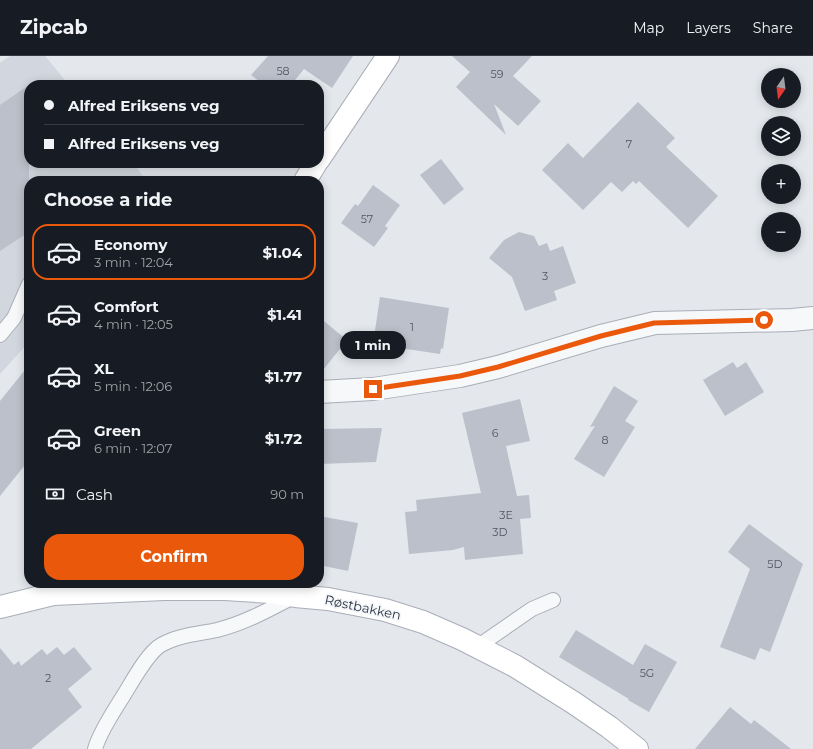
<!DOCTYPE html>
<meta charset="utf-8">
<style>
body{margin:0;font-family:Montserrat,sans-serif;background:#20242c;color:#f1f3f6;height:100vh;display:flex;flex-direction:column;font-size:15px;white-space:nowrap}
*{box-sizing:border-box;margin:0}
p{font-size:13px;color:#9ea1a6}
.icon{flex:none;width:22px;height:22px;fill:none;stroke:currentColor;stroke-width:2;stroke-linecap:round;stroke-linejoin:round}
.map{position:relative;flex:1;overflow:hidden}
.details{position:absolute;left:24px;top:120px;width:300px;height:412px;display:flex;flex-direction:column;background:#171b24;border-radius:16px;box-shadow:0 2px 10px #0003}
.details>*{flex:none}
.banner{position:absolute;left:24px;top:24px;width:300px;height:88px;border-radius:16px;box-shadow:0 2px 10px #0003;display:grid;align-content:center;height:88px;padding:0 20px;background:#171b24}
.needle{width:26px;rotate:194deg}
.tools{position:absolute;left:761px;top:12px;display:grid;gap:8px}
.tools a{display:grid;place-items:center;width:40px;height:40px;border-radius:50%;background:#171b24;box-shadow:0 2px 10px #0003;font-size:20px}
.end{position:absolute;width:18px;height:18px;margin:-9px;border:5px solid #ea580c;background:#fff;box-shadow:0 0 0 2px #fff}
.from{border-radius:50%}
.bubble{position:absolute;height:28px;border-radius:14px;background:#171b24;box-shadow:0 2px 10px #0003;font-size:13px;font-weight:700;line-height:28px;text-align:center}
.banner b{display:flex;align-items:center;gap:14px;height:38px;font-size:15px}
.banner b+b{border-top:1px solid #363941}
.banner i{width:10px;height:10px;background:#f1f3f6}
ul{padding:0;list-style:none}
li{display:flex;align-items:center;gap:12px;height:56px;margin:0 8px 6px;padding:0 12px;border:2px solid transparent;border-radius:16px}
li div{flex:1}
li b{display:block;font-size:15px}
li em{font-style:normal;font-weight:700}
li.on{border-color:#ea580c}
li>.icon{width:36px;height:36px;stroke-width:1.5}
h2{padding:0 20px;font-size:18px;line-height:48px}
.pay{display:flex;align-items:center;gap:10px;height:44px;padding:0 20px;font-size:15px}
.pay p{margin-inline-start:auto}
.primary-button{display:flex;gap:8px;margin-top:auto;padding:8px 20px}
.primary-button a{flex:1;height:46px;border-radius:16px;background:#ea580c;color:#fff;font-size:16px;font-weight:700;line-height:46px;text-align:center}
header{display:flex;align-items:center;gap:24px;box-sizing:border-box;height:56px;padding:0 20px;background:#171b24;border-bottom:1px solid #363941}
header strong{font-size:19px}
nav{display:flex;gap:22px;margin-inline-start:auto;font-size:14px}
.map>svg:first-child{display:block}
</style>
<header>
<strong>Zipcab</strong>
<nav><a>Map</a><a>Layers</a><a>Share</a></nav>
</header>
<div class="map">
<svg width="813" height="693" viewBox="0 0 813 693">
<rect width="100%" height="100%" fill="#e4e7ec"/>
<!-- built -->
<polygon fill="#d2d6de" points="10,0 45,0 69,29 29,29 29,107 133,107 147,125 29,125 29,286 0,318 0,7"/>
<!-- building -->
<g fill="#bbc0ca">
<polygon points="268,0 353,0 332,32 304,13 291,29 264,29 251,19"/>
<polygon points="452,0 532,0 513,20 541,45 518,70 494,48 506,79 456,31 470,16"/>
<polygon points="29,29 29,176 0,195 0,49"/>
<polygon points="638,46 675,82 666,91 718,140 688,172 639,125 636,128 633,125 622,136 611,126 583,154 542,114 568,87 583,102"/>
<polygon points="441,103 464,133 444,149 420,119"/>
<polygon points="373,129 400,149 385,170 388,172 374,191 341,167 355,148 358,150"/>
<polygon points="519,176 534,180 539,190 547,187 550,195 563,190 576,227 554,235 557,244 525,255 512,221 489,202 504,184"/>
<polygon points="380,241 449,252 443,293 441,292 440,298 373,288"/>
<polygon points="319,261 347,284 319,319"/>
<polygon points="733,306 737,312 746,306 764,336 725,360 703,324"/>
<polygon points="29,309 29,404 0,440 0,345"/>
<polygon points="614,330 638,345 625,365 635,371 604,421 574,403 595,370 590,371"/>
<polygon points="520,343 530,385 506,390 517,440 529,439 531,462 520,463 523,498 465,504 464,491 453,494 409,498 405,456 417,455 416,444 481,437 462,357"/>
<polygon points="382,372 376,406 319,408 319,373"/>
<polygon points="319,460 358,467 348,515 319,509"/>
<polygon points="749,468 803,508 770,596 760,592 755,604 720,591 750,513 728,496"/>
<polygon points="576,574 633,609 645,588 677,606 649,656 628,644 629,643 559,601"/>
<polygon points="57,591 64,599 74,591 92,613 68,633 82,651 31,693 0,693 0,592 14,609 19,605 21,610 42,593 47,599"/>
<polygon points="730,651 751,668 754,664 791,693 695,693"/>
</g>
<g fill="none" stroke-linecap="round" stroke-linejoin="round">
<defs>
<g id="lane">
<polyline points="0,279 14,262 29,228"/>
<polyline points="477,591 532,553 553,544"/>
<path d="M95 693C99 678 113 656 122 642 131 628 147 597 161 589 178 579 198 578 217 574 245 567 270 553 295 540"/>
</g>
<polyline id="street" points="319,336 373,333 460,320 498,311 601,280 655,267 792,264 813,262"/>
<g id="secondary">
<polyline points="319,103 388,0"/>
<polyline points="305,125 316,107"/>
<polyline points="0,551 53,538 164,533 225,533 270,536 295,540 328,543 385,554 423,566 462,583 515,610 574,647 609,671 637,693"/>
</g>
</defs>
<!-- lane casing -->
<use href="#lane" stroke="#a9aeb7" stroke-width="16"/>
<!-- street casing -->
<use href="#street" stroke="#a9aeb7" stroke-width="24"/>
<!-- secondary casing -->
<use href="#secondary" stroke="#a9aeb7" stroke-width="24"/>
<!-- lane -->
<use href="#lane" stroke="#f7f8fa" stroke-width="14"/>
<!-- street -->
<use href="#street" stroke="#f7f8fa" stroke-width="22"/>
<!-- secondary -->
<use href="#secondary" stroke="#fff" stroke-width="22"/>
</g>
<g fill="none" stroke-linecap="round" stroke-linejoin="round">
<!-- route -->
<polyline stroke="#ea580c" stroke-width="5" points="373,333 460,320 498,311 601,280 654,267 764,264"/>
</g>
<g text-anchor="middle" stroke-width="3.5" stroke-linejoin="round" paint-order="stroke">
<!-- number labels -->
<g font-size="11" fill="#4f5766">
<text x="283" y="19">58</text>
<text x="497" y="22">59</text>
<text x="629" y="92">7</text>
<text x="367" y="167">57</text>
<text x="545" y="224">3</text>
<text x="412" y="275">1</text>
<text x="495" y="381">6</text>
<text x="605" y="388">8</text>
<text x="506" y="463">3E</text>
<text x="500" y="480">3D</text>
<text x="775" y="512">5D</text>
<text x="647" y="621">5G</text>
<text x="48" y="626">2</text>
</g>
<!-- street labels -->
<g font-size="13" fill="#2b3445" stroke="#f4f6f9">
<text transform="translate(363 551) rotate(12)" y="5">Røstbakken</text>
</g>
</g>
</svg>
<div class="tools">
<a><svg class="needle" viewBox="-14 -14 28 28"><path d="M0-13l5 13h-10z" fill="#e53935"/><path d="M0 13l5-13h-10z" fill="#9ea1a6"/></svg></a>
<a><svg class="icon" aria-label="layers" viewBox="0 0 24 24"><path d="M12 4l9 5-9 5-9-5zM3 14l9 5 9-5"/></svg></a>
<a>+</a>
<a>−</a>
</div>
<i class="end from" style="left:764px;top:264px"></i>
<i class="end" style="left:373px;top:333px"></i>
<div class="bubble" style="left:340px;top:275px;width:66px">1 min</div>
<div class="banner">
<b><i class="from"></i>Alfred Eriksens veg</b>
<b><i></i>Alfred Eriksens veg</b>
</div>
<section class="details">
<h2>Choose a ride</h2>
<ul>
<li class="on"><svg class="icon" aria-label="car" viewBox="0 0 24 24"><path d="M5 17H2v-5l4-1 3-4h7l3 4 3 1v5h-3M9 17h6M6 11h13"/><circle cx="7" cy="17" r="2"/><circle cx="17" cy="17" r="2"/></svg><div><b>Economy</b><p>3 min · 12:04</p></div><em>$1.04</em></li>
<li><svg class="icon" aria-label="car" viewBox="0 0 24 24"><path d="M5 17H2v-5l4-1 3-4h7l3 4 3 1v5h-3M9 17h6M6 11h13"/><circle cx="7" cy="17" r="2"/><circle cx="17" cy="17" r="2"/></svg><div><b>Comfort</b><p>4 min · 12:05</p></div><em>$1.41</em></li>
<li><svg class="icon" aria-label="car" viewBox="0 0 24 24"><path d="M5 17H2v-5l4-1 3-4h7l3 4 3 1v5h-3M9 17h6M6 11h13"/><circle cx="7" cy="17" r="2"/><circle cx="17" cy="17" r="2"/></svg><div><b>XL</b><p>5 min · 12:06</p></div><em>$1.77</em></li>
<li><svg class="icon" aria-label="car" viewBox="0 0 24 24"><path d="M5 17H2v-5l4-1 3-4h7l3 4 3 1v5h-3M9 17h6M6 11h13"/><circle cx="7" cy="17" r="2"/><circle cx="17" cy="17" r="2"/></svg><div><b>Green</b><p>6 min · 12:07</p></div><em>$1.72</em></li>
</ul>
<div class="pay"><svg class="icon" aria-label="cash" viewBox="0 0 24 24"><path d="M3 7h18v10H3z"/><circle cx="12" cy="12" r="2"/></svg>Cash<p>90 m</p></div>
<div class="primary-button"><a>Confirm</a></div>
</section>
</div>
